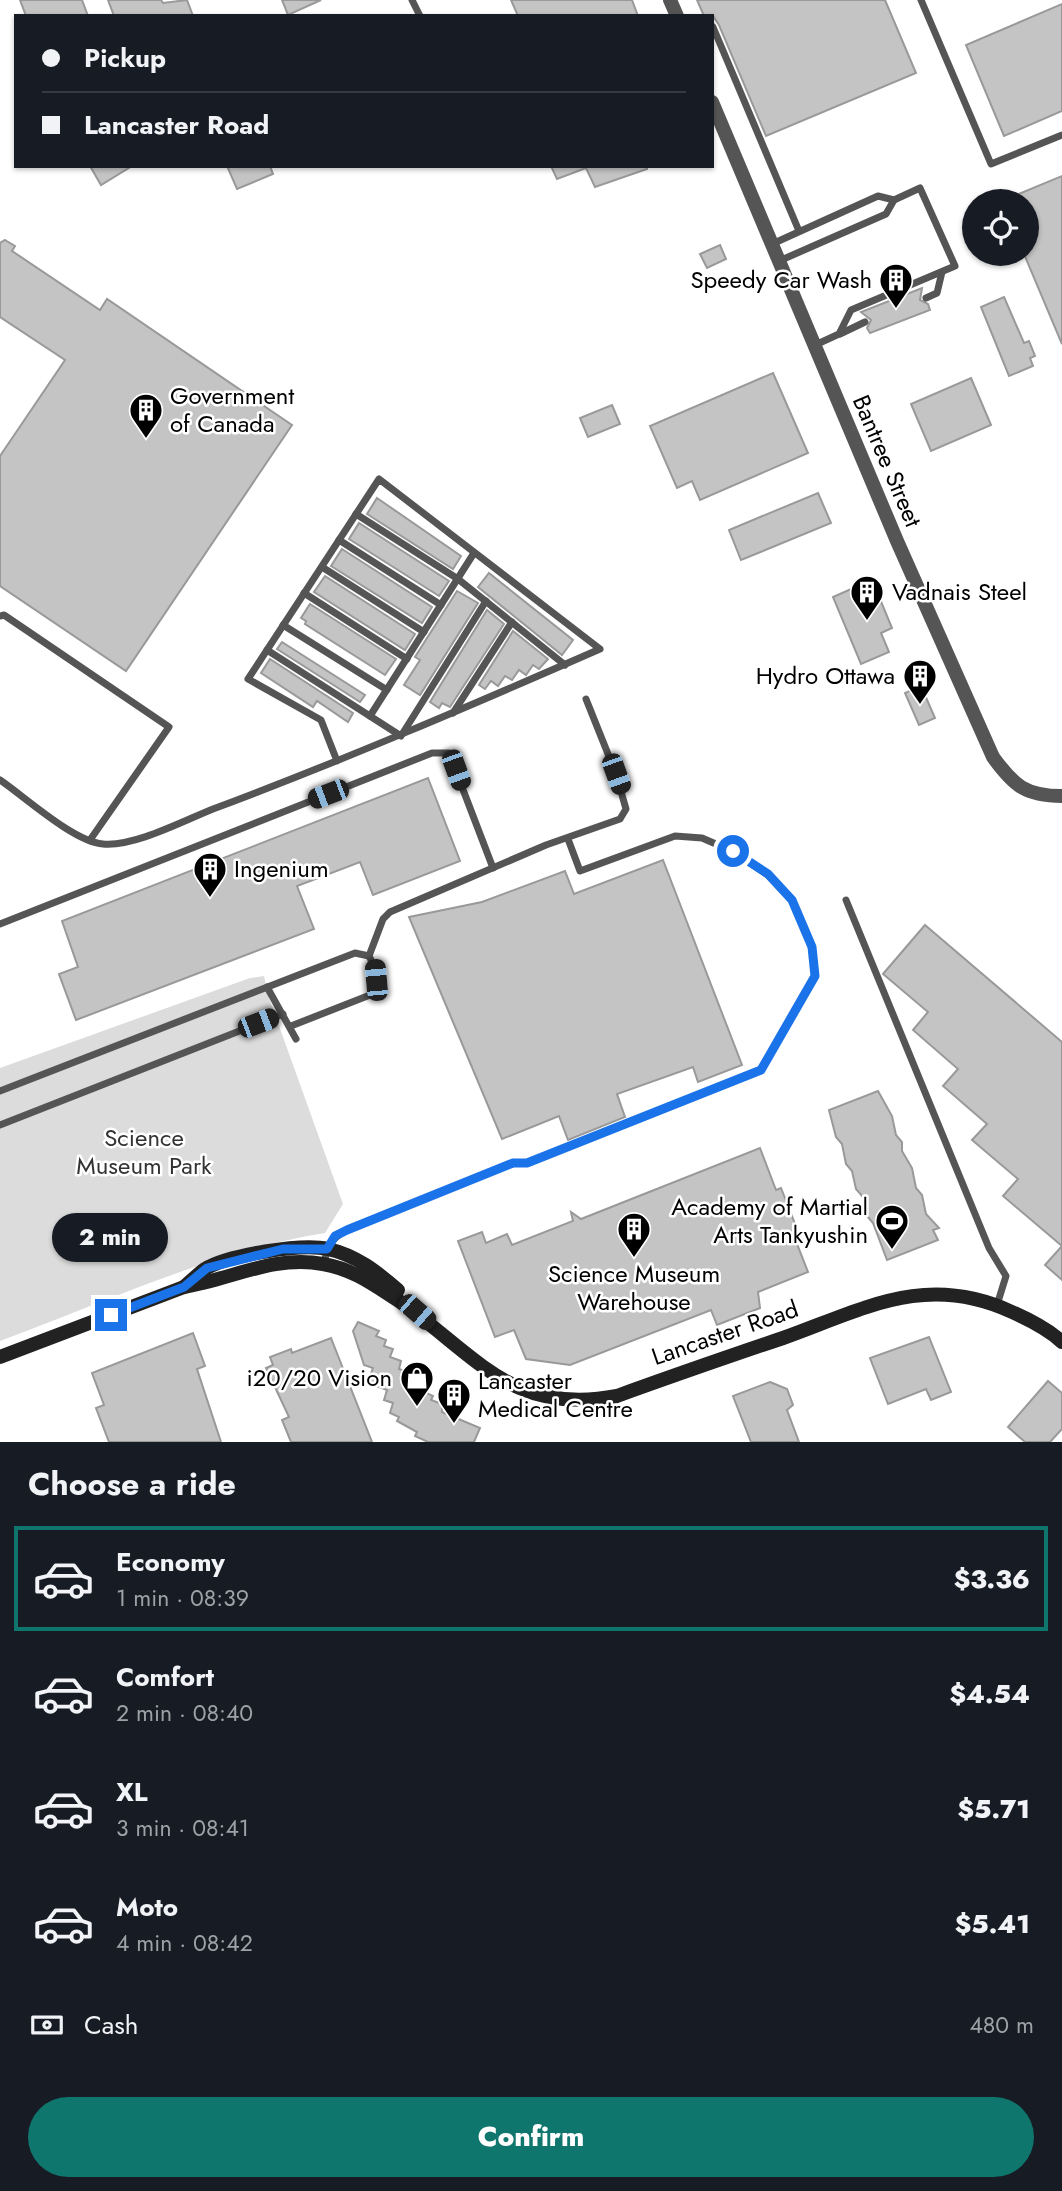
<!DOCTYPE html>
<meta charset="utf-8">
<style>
body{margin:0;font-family:Jost,sans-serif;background:#242831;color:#f1f3f6;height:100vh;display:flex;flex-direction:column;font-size:26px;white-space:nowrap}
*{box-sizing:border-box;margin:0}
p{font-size:23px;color:#9ea1a6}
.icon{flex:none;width:38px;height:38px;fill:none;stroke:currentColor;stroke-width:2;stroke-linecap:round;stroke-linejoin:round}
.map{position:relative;height:1442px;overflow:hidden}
.drawer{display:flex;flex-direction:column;background:#171b24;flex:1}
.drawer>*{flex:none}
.hud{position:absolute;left:14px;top:14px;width:700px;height:154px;border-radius:0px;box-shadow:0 2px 5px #0004;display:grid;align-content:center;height:154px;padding:0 28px;background:#171b24}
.controls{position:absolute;left:962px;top:189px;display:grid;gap:14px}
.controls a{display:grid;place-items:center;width:77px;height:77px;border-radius:50%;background:#171b24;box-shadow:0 2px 5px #0004;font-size:35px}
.end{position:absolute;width:32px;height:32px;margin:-16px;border:9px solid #1a73e8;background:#fff;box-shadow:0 0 0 4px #fff}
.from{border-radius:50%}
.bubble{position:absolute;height:49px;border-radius:24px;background:#171b24;box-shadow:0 2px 5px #0004;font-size:23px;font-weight:800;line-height:49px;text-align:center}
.car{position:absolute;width:21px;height:42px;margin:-21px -10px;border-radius:9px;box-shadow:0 0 5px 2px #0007;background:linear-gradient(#222 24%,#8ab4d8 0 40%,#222 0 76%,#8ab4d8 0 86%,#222 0)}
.hud b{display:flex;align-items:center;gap:24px;height:66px;font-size:26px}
.hud b+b{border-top:2px solid #363941}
.hud i{width:18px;height:18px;background:#f1f3f6}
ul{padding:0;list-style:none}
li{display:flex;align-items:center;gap:21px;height:105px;margin:0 14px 10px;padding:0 14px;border:4px solid transparent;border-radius:0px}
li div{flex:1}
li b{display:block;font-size:26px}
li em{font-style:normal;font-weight:800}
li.selected{border-color:#0f766e}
li>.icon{width:63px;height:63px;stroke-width:1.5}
h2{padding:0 28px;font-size:32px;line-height:84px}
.pay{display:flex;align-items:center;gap:18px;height:77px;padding:0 28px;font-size:26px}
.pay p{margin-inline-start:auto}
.button{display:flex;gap:14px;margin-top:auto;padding:14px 28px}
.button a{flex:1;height:80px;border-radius:42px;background:#0f766e;color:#fff;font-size:28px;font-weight:800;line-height:80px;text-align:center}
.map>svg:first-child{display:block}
</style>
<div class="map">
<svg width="1062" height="1442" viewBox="0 0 1062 1442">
<rect width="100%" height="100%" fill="#fff"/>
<!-- green -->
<path fill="#dcdcdc" d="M264 976 269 998 343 1204 325 1233C216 1250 103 1303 0 1341V1068L250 978Z"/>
<!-- building -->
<g fill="#c4c4c4" stroke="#999" stroke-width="2">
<polygon points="20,0 82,0 88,16 26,16"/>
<polygon points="108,0 161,0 163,3 187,0 193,16 114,16"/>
<polygon points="282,0 321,0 288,15"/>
<polygon points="511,0 632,0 638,16 518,16"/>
<polygon points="697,0 885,0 916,73 766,136 719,25 713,16 704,16"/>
<polygon points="1062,4 1062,111 1004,136 966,45"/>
<polygon points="90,166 132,166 101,185"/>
<polygon points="227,166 270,166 273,174 237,189"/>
<polygon points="551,166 647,166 647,169 595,187 586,168 557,179"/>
<polygon points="1062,176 1062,344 1024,254 1027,254 1027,201 1002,201"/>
<polygon points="5,240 15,246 12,251 100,310 107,299 292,425 126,671 0,586 0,456 65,360 0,317 0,243"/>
<polygon points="720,245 726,259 707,268 700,254"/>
<polygon points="922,288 920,300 928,304 930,310 870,333 867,328 871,320 861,312"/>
<polygon points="1004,297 1024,343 1029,341 1035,356 1030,358 1033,366 1009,376 981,307"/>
<polygon points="773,373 808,453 700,500 692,481 677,488 650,426"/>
<polygon points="971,378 991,425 931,451 911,404"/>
<polygon points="612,405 620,424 588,437 580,418"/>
<polygon points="818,493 831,523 741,560 729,530"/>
<polygon points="377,498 461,556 453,569 367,514"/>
<polygon points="359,523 449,581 439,596 349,539"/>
<polygon points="342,549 432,607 422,623 331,566"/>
<polygon points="489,573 573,640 562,655 478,587"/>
<polygon points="325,576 415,634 405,650 314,592"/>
<polygon points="860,585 869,604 880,599 892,628 881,633 889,652 861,664 833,597"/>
<polygon points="457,591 478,603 420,695 404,685 420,660 415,657"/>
<polygon points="310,604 396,659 385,675 305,624 306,621 301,618"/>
<polygon points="487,610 504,624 450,707 442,703 439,708 430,702"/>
<polygon points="513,631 548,659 539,669 533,665 526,675 519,670 512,680 505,676 498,686 491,681 485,689 479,685"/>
<polygon points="282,642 365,695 360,702 277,649"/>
<polygon points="270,659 353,713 348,722 317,701 313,707 261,673"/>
<polygon points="921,686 935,718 919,725 905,693"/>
<polygon points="428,778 460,861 373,895 360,862 297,886 314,929 76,1020 59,974 78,967 62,921"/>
<polygon points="663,860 742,1065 698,1082 693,1067 617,1094 625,1117 568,1140 559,1116 502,1139 409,917 482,902 565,871 574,894"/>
<polygon points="925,925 1062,1042 1062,1280 1045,1265 1062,1246 1003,1196 1018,1179 972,1140 987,1124 943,1086 958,1069 913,1030 928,1012 883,974"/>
<polygon points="878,1091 892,1116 896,1135 902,1142 902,1151 912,1168 916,1188 922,1195 926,1214 939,1228 933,1230 938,1240 887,1260 873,1223 867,1216 863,1197 856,1189 852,1171 846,1164 842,1144 836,1137 829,1110"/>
<polygon points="760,1148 776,1190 781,1188 797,1229 792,1231 808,1272 758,1292 760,1308 717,1325 711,1310 570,1365 526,1359 514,1330 495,1337 458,1241 482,1232 486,1243 507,1234 512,1245 573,1221 571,1212 581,1219"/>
<polygon points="358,1322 379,1331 376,1336 386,1340 384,1346 393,1349 390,1357 401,1361 399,1369 408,1372 407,1376 417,1380 416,1384 425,1388 424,1392 433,1396 431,1400 442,1404 442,1412 480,1428 474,1442 428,1442 415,1436 417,1432 397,1421 399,1417 390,1413 393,1403 384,1400 387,1390 371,1384 370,1376 373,1368 364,1365 353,1331"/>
<polygon points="193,1333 205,1366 197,1369 221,1442 109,1442 96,1408 104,1405 92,1373"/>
<polygon points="929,1337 951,1392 931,1400 926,1389 888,1404 870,1358"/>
<polygon points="331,1338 372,1442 291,1442 282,1420 289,1417 266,1368 273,1365 270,1357 291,1349 292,1353"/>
<polygon points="1048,1381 1062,1393 1062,1429 1050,1442 1025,1442 1008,1427"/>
<polygon points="770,1382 787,1389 793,1405 787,1410 799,1442 751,1442 733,1396"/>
</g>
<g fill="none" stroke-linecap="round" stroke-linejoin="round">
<!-- lane -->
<g stroke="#555" stroke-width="7">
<polyline points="412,0 420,16"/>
<polyline points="921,0 991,164 1062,135"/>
<polyline points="713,27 799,231"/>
<polyline points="772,244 878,196 894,200 886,214 779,261"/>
<polyline points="926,298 937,293 942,272"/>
<polyline points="840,334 865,322"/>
<polyline points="813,346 839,334 851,310 955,266 920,188 894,200"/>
<polyline points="356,514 458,579 565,665"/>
<polyline points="339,540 441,605"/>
<polyline points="322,567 424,632"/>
<polyline points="304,593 407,659"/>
<polyline points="0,616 4,615 169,727 90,840"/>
<polyline points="283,625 387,690"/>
<polyline points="267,650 401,736 486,601"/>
<polyline points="453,713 512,622"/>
<polyline points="370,716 474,553"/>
<path d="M0 780C25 797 74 842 103 844 134 847 183 821 213 809 344 760 472 705 600 649L379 479 248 679 321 720 337 761"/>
<polyline points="846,900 989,1248 1006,1276 997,1305"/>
<polyline points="0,924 432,753 449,753 493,868"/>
<polyline points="369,956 383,919 390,912 546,845 620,819 626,809 616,774 586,699"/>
<polyline points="267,987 296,1039"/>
<path d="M0 1091 355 953 369 956C377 970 376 979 370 995L291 1026"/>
<polyline points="0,1125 283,1014"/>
<path d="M324 1264C327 1247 331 1238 347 1230L513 1163H527L761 1070 815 977 812 947 792 900 768 875 732 851 702 838 675 836 580 871 568 839"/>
</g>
<!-- street -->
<g stroke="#555" stroke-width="14">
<polyline points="670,0 677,16"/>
<path d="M712 102 897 541 993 757C1014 786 1026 796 1062 796"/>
</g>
<!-- secondary -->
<g stroke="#222" stroke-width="14">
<path d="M184 1287C191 1281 198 1274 205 1269 228 1255 302 1243 328 1249 356 1255 377 1272 398 1290"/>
<path d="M0 1357 184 1287C232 1279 273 1255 323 1264 353 1269 374 1285 399 1301 476 1355 512 1416 617 1396 672 1376 727 1357 783 1338 864 1309 926 1272 1012 1312 1030 1320 1048 1329 1062 1342"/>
</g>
</g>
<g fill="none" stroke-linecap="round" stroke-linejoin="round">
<!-- route -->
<polyline stroke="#1a73e8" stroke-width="9" points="111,1315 184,1287 207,1268 283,1249 327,1249 335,1236 347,1230 513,1163 527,1163 761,1070 815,976 812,947 792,900 768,874 733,851"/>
</g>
<!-- icons -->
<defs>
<symbol id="building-pin" viewBox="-11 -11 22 30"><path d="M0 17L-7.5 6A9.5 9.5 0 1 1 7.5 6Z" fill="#000" stroke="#fff"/><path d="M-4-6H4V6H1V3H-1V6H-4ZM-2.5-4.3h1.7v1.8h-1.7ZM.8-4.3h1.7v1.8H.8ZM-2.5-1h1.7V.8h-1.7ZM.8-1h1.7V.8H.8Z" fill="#fff"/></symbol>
<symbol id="stadium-pin" viewBox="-11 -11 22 30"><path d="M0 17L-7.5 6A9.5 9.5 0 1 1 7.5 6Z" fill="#000" stroke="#fff"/><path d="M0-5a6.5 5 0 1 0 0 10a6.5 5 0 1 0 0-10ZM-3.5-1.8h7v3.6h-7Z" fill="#fff"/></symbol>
<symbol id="shop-pin" viewBox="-11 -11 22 30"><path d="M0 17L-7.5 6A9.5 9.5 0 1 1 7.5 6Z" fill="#000" stroke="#fff"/><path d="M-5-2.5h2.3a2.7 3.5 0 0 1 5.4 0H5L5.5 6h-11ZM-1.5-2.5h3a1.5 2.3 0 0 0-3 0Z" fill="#fff"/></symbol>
</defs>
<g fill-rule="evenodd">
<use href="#building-pin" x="877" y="261" width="38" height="52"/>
<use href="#building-pin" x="127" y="391" width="38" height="52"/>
<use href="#building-pin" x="848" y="573" width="38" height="52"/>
<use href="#building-pin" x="901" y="657" width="38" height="52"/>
<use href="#building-pin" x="191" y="850" width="38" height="52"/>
<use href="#stadium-pin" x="873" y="1202" width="38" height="52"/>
<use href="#building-pin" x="615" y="1210" width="38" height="52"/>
<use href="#shop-pin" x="398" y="1359" width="38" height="52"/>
<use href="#building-pin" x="435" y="1376" width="38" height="52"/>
</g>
<g text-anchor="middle" stroke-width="5" stroke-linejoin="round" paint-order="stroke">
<!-- poi labels -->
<g font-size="24" fill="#000" stroke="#fff" text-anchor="end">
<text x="872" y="288">Speedy Car Wash</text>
<text x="170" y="404" text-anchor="start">Government<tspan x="170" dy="28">of Canada</tspan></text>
<text x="892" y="600" text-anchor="start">Vadnais Steel</text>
<text x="895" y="684">Hydro Ottawa</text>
<text x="234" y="877" text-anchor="start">Ingenium</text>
<text x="868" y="1215">Academy of Martial<tspan x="868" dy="28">Arts Tankyushin</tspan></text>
<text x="634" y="1282" text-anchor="middle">Science Museum<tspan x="634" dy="28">Warehouse</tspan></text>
<text x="392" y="1386">i20/20 Vision</text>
<text x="478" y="1389" text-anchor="start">Lancaster<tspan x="478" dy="28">Medical Centre</tspan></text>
</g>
<!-- street labels -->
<g font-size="24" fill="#000" stroke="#fff">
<text transform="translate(887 461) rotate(67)" y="8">Bantree Street</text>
<text transform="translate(725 1333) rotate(-19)" y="8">Lancaster Road</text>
</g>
<!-- park labels -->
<g font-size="24" fill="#333" stroke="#fff">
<text x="144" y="1146">Science<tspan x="144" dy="28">Museum Park</tspan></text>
</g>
</g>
</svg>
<div class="controls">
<a><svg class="icon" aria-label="locate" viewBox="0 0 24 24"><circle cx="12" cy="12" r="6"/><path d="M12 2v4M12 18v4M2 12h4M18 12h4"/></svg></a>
</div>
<i class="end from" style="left:733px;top:851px"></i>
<i class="end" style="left:111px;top:1315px"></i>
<div class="bubble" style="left:52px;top:1213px;width:116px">2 min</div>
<i class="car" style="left:456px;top:770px;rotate:160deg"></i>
<i class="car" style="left:616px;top:774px;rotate:160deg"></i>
<i class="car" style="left:328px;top:794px;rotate:249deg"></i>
<i class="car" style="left:376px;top:980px;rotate:355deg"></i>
<i class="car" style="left:258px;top:1023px;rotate:69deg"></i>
<i class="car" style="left:417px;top:1312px;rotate:131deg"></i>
<div class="hud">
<b><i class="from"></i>Pickup</b>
<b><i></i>Lancaster Road</b>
</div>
</div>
<section class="drawer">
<h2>Choose a ride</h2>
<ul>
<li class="selected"><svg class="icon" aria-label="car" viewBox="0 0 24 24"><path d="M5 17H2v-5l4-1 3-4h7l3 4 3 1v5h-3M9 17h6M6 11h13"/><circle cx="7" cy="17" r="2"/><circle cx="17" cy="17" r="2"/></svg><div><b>Economy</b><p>1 min · 08:39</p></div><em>$3.36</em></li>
<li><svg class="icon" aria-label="car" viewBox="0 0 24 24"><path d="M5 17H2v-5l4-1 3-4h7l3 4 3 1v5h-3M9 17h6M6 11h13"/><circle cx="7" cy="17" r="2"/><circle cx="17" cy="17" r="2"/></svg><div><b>Comfort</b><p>2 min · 08:40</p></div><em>$4.54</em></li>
<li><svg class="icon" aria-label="car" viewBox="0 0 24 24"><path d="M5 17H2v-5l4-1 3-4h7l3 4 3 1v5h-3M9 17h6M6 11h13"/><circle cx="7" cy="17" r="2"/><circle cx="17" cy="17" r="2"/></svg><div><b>XL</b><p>3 min · 08:41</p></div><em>$5.71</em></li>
<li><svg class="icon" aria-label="car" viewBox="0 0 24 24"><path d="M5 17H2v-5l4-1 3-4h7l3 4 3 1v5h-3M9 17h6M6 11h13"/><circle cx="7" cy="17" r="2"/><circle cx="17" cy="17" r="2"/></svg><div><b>Moto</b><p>4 min · 08:42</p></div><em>$5.41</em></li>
</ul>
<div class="pay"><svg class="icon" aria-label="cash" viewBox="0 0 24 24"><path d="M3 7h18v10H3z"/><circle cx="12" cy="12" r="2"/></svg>Cash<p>480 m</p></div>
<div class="button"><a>Confirm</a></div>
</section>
